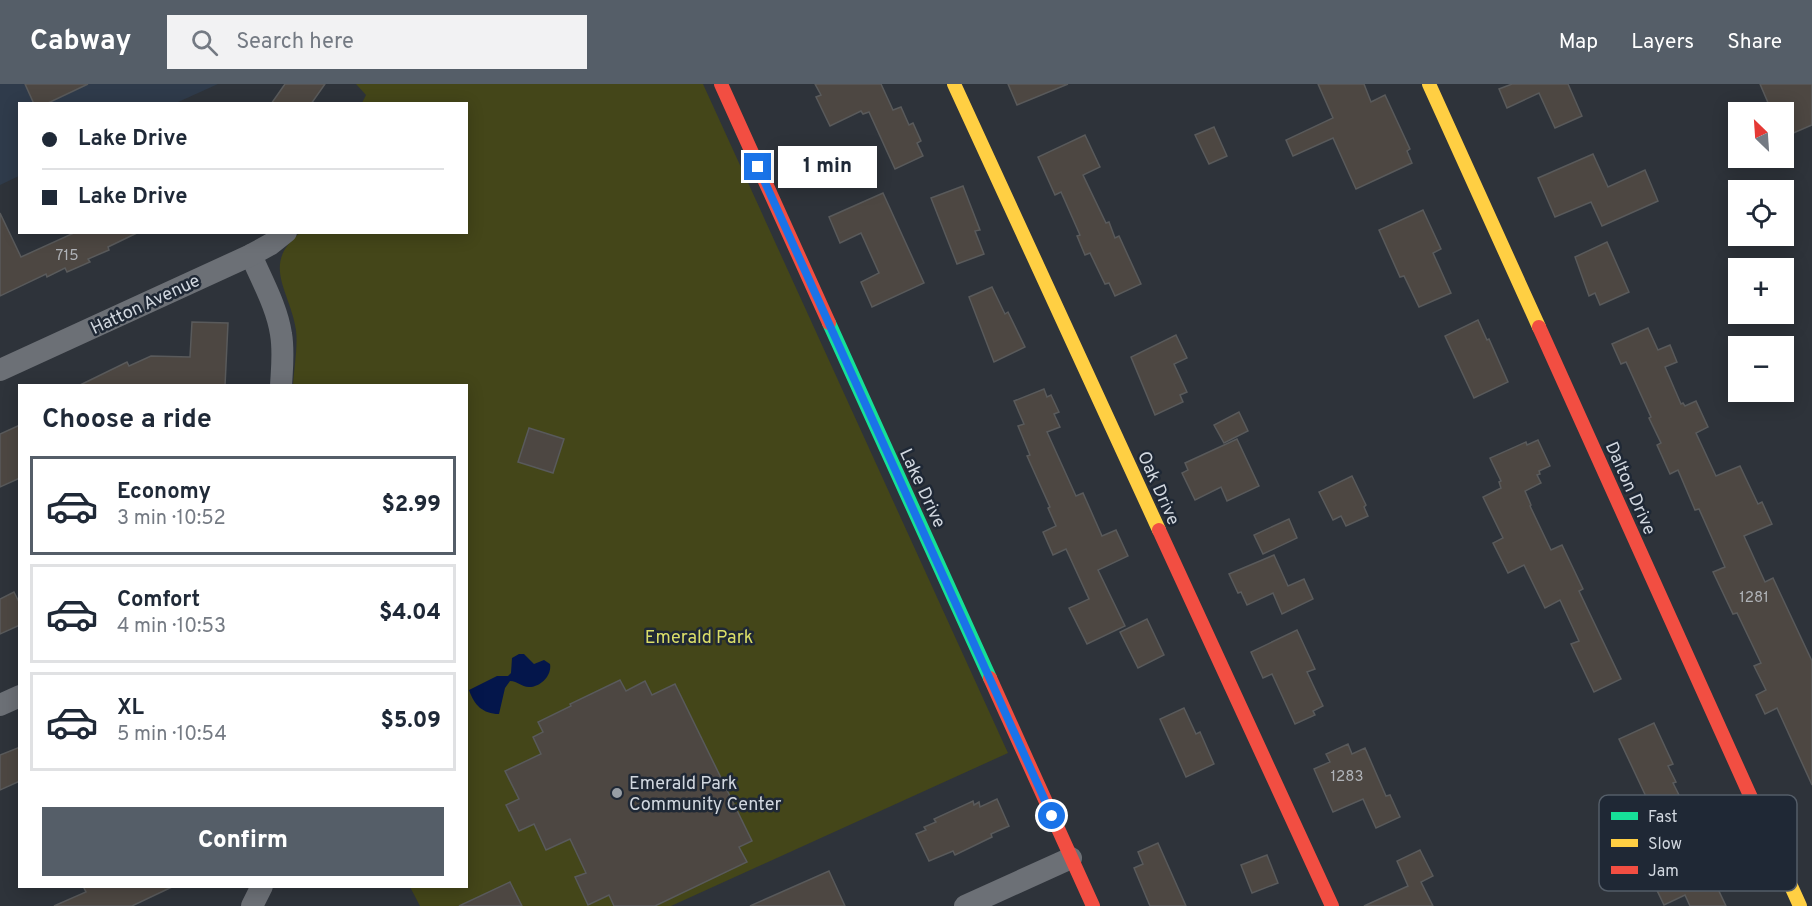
<!DOCTYPE html>
<meta charset="utf-8">
<style>
body{margin:0;font-family:Overpass,sans-serif;background:#f2f2f3;color:#1f2937;height:100vh;display:flex;flex-direction:column;font-size:22px;white-space:nowrap}
*{box-sizing:border-box;margin:0}
p{font-size:20px;color:#747a83}
.icon{flex:none;width:33px;height:33px;fill:none;stroke:currentColor;stroke-width:2;stroke-linecap:round;stroke-linejoin:round}
.map{position:relative;flex:1;overflow:hidden}
.drawer{position:absolute;left:18px;top:300px;width:450px;height:504px;display:flex;flex-direction:column;background:#fff;border-radius:0px;box-shadow:0 3px 15px #0003}
.drawer>*{flex:none}
.guide{position:absolute;left:18px;top:18px;width:450px;height:132px;border-radius:0px;box-shadow:0 3px 15px #0003;display:grid;align-content:center;height:132px;padding:0 24px;background:#fff}
.needle{width:39px;rotate:335deg}
.controls{position:absolute;left:1728px;top:18px;display:grid;gap:12px}
.controls a{display:grid;place-items:center;width:66px;height:66px;border-radius:0px;background:#fff;box-shadow:0 3px 15px #0003;font-size:30px}
.end{position:absolute;width:27px;height:27px;margin:-14px;border:8px solid #1a73e8;background:#fff;box-shadow:0 0 0 3px #fff}
.from{border-radius:50%}
.bubble{position:absolute;height:42px;border-radius:0px;background:#fff;box-shadow:0 3px 15px #0003;font-size:20px;font-weight:800;line-height:42px;text-align:center}
.guide b{display:flex;align-items:center;gap:21px;height:57px;font-size:22px}
.guide b+b{border-top:2px solid #e0e1e3}
.guide i{width:15px;height:15px;background:#1f2937}
ul{padding:0;list-style:none}
li{display:flex;align-items:center;gap:18px;height:99px;margin:0 12px 9px;padding:0 12px;border:3px solid #e0e1e3;border-radius:0px}
li div{flex:1}
li b{display:block;font-size:22px}
li em{font-style:normal;font-weight:800}
li.selected{border-color:#555e68}
li>.icon{width:54px;height:54px;stroke-width:1.5}
h2{padding:0 24px;font-size:27px;line-height:72px}
.button{display:flex;gap:12px;margin-top:auto;padding:12px 24px}
.button a{flex:1;height:69px;border-radius:0px;background:#555e68;color:#fff;font-size:24px;font-weight:800;line-height:69px;text-align:center}
header{display:flex;align-items:center;gap:36px;box-sizing:border-box;height:84px;padding:0 30px;background:#555e68;color:#fff}
header strong{font-size:28px}
nav{display:flex;gap:33px;margin-inline-start:auto;font-size:21px}
.search{width:420px;height:54px;background:#f2f2f3;display:flex;align-items:center;gap:15px;box-sizing:border-box;padding:0 21px;border-radius:0px;color:#747a83;font-size:22px}
.map>svg:first-child{display:block}
</style>
<header>
<strong>Cabway</strong>
<div class="search"><svg class="icon" aria-label="search" viewBox="0 0 24 24"><circle cx="10" cy="10" r="6"/><path d="M15 15l6 6"/></svg>Search here</div>
<nav><a>Map</a><a>Layers</a><a>Share</a></nav>
</header>
<div class="map">
<svg width="1812" height="822" viewBox="0 0 1812 822">
<rect width="100%" height="100%" fill="#2e333a"/>
<!-- built -->
<polygon fill="#2f3b4b" points="0,0 218,0 176,19 20,20 19,92 0,101"/>
<!-- green -->
<path fill="#444619" d="M356 0H703L1008 669 671 822H420L410 803 466 802V302H293C294 284 298 263 296 246 290 206 260 180 301 148H466V20L362 19 366 11Z"/>
<!-- water -->
<path fill="#04164b" d="M524 570 534 580 544 576 550 580C552 591 541 603 529 603 521 603 518 597 510 597L505 604 499 630C483 630 474 621 469 606L497 592H508L511 589 512 574 519 570Z"/>
<!-- building -->
<g fill="#4d4742" stroke="#595a5b" stroke-width="1.5">
<polygon points="25,0 88,0 46,20 34,20"/>
<polygon points="285,0 325,0 311,20 271,20"/>
<polygon points="815,0 881,0 893,26 901,23 909,41 913,39 921,57 917,59 923,72 895,85 869,28 863,30 861,27 830,42 816,13 821,11"/>
<polygon points="1008,0 1068,0 1017,21"/>
<polygon points="1318,0 1364,0 1371,18 1385,11 1410,65 1407,67 1412,79 1356,105 1333,54 1293,72 1286,56 1333,34"/>
<polygon points="1512,0 1568,0 1582,32 1555,44 1539,9 1507,24 1499,5"/>
<polygon points="1760,0 1812,0 1812,41 1784,53 1784,28 1772,28"/>
<polygon points="1214,43 1227,72 1209,80 1195,51"/>
<polygon points="1085,51 1100,83 1083,91 1106,139 1109,138 1115,154 1119,152 1141,200 1115,212 1109,199 1105,200 1090,169 1085,171 1077,152 1080,151 1061,108 1055,111 1038,73"/>
<polygon points="1593,70 1608,103 1645,86 1658,117 1602,142 1591,118 1555,133 1538,94"/>
<polygon points="963,102 980,146 975,147 984,170 957,180 931,114"/>
<polygon points="883,109 924,199 872,223 861,198 879,189 861,149 840,159 829,133"/>
<polygon points="1423,126 1441,165 1433,169 1451,209 1419,223 1404,192 1400,193 1379,146"/>
<polygon points="0,129 21,173 76,148 139,148 108,163 109,166 88,175 90,178 67,188 65,184 47,193 46,190 0,212"/>
<polygon points="1607,158 1629,208 1600,221 1595,209 1589,212 1575,173"/>
<polygon points="992,203 1005,230 1008,228 1025,263 994,278 969,213"/>
<polygon points="1478,236 1487,256 1489,255 1508,298 1474,314 1445,252"/>
<polygon points="192,238 228,239 225,302 78,302 127,278 129,282 151,272 190,273"/>
<polygon points="1648,244 1658,266 1670,261 1677,278 1665,283 1681,320 1683,319 1685,322 1696,317 1708,343 1696,349 1716,392 1740,382 1758,420 1762,418 1772,440 1744,452 1765,498 1773,494 1812,577 1812,701 1777,624 1765,630 1756,611 1766,606 1754,582 1761,579 1737,529 1733,530 1713,488 1725,483 1699,425 1695,426 1678,386 1670,390 1657,361 1661,359 1649,334 1651,333 1626,278 1621,280 1612,260"/>
<polygon points="1176,251 1187,274 1174,280 1187,308 1180,311 1183,318 1155,331 1131,273"/>
<polygon points="1044,305 1047,313 1051,311 1059,328 1054,330 1060,343 1047,348 1076,412 1083,409 1102,452 1116,446 1128,472 1098,486 1125,542 1087,560 1069,524 1089,515 1066,465 1053,471 1043,448 1056,442 1048,424 1050,423 1027,372 1030,371 1018,342 1024,340 1014,317"/>
<polygon points="1239,328 1248,347 1224,359 1214,341"/>
<polygon points="20,341 20,394 0,403 0,350"/>
<polygon points="529,344 564,355 553,389 518,378"/>
<polygon points="1237,355 1259,402 1227,417 1221,403 1195,416 1182,389 1188,386 1185,379"/>
<polygon points="1538,356 1550,382 1539,387 1540,390 1537,391 1541,399 1525,407 1531,421 1530,422 1551,466 1562,461 1583,505 1579,507 1621,595 1594,608 1571,560 1579,557 1560,516 1545,524 1524,481 1508,489 1493,459 1503,454 1483,413 1501,404 1499,398 1501,397 1490,374 1526,358 1527,361"/>
<polygon points="1352,392 1366,421 1364,423 1368,432 1346,442 1341,432 1333,436 1319,408"/>
<polygon points="1289,435 1297,454 1263,470 1254,451"/>
<polygon points="1274,471 1288,502 1304,495 1313,515 1282,530 1273,509 1247,521 1241,508 1238,509 1229,490"/>
<polygon points="14,508 20,520 20,541 0,550 0,515"/>
<polygon points="1147,535 1164,571 1138,584 1120,548"/>
<polygon points="1297,546 1315,585 1307,588 1323,622 1313,627 1315,631 1295,640 1272,590 1263,594 1251,568"/>
<polygon points="620,596 626,607 645,597 652,611 675,600 752,757 739,763 747,778 655,822 614,822 609,811 588,821 575,793 586,789 570,755 546,766 534,740 519,747 506,721 519,715 505,687 541,670 533,653 543,648 538,638 571,622 570,620"/>
<polygon points="1184,624 1196,650 1200,648 1214,680 1186,693 1160,635"/>
<polygon points="1654,639 1673,680 1668,682 1676,698 1673,699 1685,723 1657,736 1619,655"/>
<polygon points="1348,660 1352,670 1365,664 1386,712 1390,711 1400,733 1376,744 1363,715 1333,728 1314,685 1330,678 1326,670"/>
<polygon points="20,663 20,697 0,706 0,671"/>
<polygon points="997,715 1009,742 991,750 992,753 955,771 953,767 929,777 916,750 926,746 924,743 936,738 934,735 973,717 974,721 979,718 980,723"/>
<polygon points="1158,759 1186,822 1150,822 1134,784 1143,780 1138,768"/>
<polygon points="1420,766 1433,792 1421,798 1433,822 1364,822 1408,802 1397,777"/>
<polygon points="1267,771 1278,799 1252,809 1241,781"/>
<polygon points="1709,786 1726,822 1690,822 1685,811 1664,821 1653,798 1676,787 1681,799"/>
<polygon points="829,787 845,822 750,822"/>
<polygon points="510,798 522,822 459,822"/>
<polygon points="83,802 174,802 132,822 54,822 86,808"/>
</g>
<g fill="none" stroke-linecap="round" stroke-linejoin="round">
<!-- street -->
<g stroke="#6c7076" stroke-width="22">
<path d="M251 171C262 197 277 223 281 250 284 267 282 284 281 302"/>
<polyline points="0,286 251,171 271,160 286,148"/>
<polyline points="0,621 20,612"/>
<polyline points="252,822 262,802"/>
<polyline points="965,822 1071,774"/>
</g>
<!-- fast -->
<polyline stroke="#16e098" stroke-width="14" points="829,239 990,594"/>
<!-- slow -->
<g stroke="#ffcf43" stroke-width="14">
<polyline points="954,0 1159,446"/>
<polyline points="1429,0 1539,243"/>
<polyline points="1753,718 1800,822"/>
</g>
<!-- jam -->
<g stroke="#f24e42" stroke-width="14">
<polyline points="721,0 829,239"/>
<polyline points="1539,243 1753,718"/>
<polyline points="1159,446 1332,822"/>
<polyline points="990,594 1093,822"/>
</g>
</g>
<g fill="none" stroke-linecap="round" stroke-linejoin="round">
<!-- route -->
<polyline stroke="#1a73e8" stroke-width="8" points="758,83 1052,732"/>
</g>
<!-- markers -->
<circle fill="#989ea5" stroke="#1f2835" stroke-width="2" cx="617" cy="709" r="6"/>
<g text-anchor="middle" stroke-width="5" stroke-linejoin="round" paint-order="stroke">
<!-- number labels -->
<g font-size="15" fill="#b0b3b8">
<text x="67" y="176">715</text>
<text x="1754" y="518">1281</text>
<text x="1347" y="697">1283</text>
</g>
<!-- street labels -->
<g font-size="18" fill="#d1d7df" stroke="#1f2835">
<text transform="translate(145 220) rotate(-25)" y="6">Hatton Avenue</text>
<text transform="translate(923 404) rotate(65)" y="6">Lake Drive</text>
<text transform="translate(1159 404) rotate(66)" y="6">Oak Drive</text>
<text transform="translate(1631 404) rotate(66)" y="6">Dalton Drive</text>
</g>
<!-- park labels -->
<g font-size="18" fill="#dbde68" stroke="#1f2835">
<text x="699" y="559">Emerald Park</text>
</g>
<!-- poi labels -->
<g font-size="18" fill="#d1d7df" stroke="#1f2835" text-anchor="start">
<text x="629" y="705">Emerald Park<tspan x="629" dy="21">Community Center</tspan></text>
</g>
</g>
<!-- legend -->
<rect x="1599" y="711" width="198" height="96" rx="9" fill="#1f2835" stroke="#545d68" stroke-width="1.5"/>
<rect x="1611" y="728" width="27" height="8" fill="#16e098"/>
<rect x="1611" y="755" width="27" height="8" fill="#ffcf43"/>
<rect x="1611" y="782" width="27" height="8" fill="#f24e42"/>
<g font-size="16" fill="#d1d7df">
<text x="1648" y="738">Fast</text>
<text x="1648" y="765">Slow</text>
<text x="1648" y="792">Jam</text>
</g>
</svg>
<div class="controls">
<a><svg class="needle" viewBox="-14 -14 28 28"><path d="M0-13l5 13h-10z" fill="#e53935"/><path d="M0 13l5-13h-10z" fill="#747a83"/></svg></a>
<a><svg class="icon" aria-label="locate" viewBox="0 0 24 24"><circle cx="12" cy="12" r="6"/><path d="M12 2v4M12 18v4M2 12h4M18 12h4"/></svg></a>
<a>+</a>
<a>−</a>
</div>
<i class="end from" style="left:1052px;top:732px"></i>
<i class="end" style="left:758px;top:83px"></i>
<div class="bubble" style="left:778px;top:62px;width:99px">1 min</div>
<div class="guide">
<b><i class="from"></i>Lake Drive</b>
<b><i></i>Lake Drive</b>
</div>
<section class="drawer">
<h2>Choose a ride</h2>
<ul>
<li class="selected"><svg class="icon" aria-label="car" viewBox="0 0 24 24"><path d="M5 17H2v-5l4-1 3-4h7l3 4 3 1v5h-3M9 17h6M6 11h13"/><circle cx="7" cy="17" r="2"/><circle cx="17" cy="17" r="2"/></svg><div><b>Economy</b><p>3 min · 10:52</p></div><em>$2.99</em></li>
<li><svg class="icon" aria-label="car" viewBox="0 0 24 24"><path d="M5 17H2v-5l4-1 3-4h7l3 4 3 1v5h-3M9 17h6M6 11h13"/><circle cx="7" cy="17" r="2"/><circle cx="17" cy="17" r="2"/></svg><div><b>Comfort</b><p>4 min · 10:53</p></div><em>$4.04</em></li>
<li><svg class="icon" aria-label="car" viewBox="0 0 24 24"><path d="M5 17H2v-5l4-1 3-4h7l3 4 3 1v5h-3M9 17h6M6 11h13"/><circle cx="7" cy="17" r="2"/><circle cx="17" cy="17" r="2"/></svg><div><b>XL</b><p>5 min · 10:54</p></div><em>$5.09</em></li>
</ul>
<div class="button"><a>Confirm</a></div>
</section>
</div>
